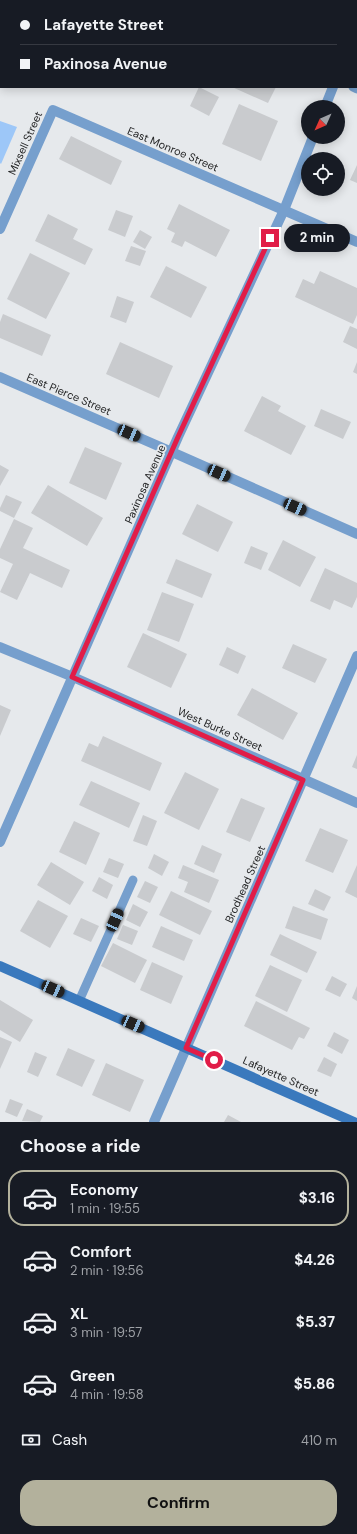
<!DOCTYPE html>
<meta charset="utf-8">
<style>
body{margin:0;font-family:"DM Sans",sans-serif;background:#242831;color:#f1f3f6;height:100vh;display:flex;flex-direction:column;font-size:15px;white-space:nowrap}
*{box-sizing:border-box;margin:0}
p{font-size:13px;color:#9ea1a6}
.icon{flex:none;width:22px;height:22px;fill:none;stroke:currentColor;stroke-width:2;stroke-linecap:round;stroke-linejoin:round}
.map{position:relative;height:1122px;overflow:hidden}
.side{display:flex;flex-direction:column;background:#171b24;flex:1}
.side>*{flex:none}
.top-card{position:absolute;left:0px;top:0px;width:357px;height:88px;box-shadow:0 2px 10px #0003;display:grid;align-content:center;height:88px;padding:0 20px;background:#171b24}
.needle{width:26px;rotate:225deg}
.buttons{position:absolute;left:301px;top:100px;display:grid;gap:8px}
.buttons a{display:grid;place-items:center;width:44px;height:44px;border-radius:50%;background:#171b24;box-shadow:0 2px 10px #0003;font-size:20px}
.end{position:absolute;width:18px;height:18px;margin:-9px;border:5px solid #e11d48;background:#fff;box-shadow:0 0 0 2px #fff}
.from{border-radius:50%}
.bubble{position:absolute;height:28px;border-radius:14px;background:#171b24;box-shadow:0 2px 10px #0003;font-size:13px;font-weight:700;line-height:28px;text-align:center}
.car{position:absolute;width:12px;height:24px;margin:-12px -6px;border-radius:5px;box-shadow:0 0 3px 1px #0007;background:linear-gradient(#222 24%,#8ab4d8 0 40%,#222 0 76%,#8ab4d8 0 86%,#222 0)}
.top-card b{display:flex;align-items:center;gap:14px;height:38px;font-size:15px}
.top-card b+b{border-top:1px solid #363941}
.top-card i{width:10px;height:10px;background:#f1f3f6}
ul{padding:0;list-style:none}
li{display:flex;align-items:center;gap:12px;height:56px;margin:0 8px 6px;padding:0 12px;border:2px solid transparent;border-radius:16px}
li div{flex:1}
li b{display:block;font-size:15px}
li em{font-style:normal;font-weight:700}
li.current{border-color:#b3b19c}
li>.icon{width:36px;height:36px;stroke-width:1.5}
h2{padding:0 20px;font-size:18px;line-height:48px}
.pay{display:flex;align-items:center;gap:10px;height:44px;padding:0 20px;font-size:15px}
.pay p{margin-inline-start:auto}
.button{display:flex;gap:8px;margin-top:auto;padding:8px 20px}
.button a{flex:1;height:46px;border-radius:16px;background:#b3b19c;color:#111;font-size:16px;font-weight:700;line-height:46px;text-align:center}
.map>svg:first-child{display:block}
</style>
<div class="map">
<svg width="357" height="1122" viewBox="0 0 357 1122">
<rect width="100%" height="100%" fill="#e6e9ec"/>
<!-- green -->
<g fill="#9dc7f8">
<polygon points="0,0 67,0 1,1 1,31"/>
<polygon points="0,121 17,127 1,164 0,163"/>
</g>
<!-- building -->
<g fill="#c9cbce">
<polygon points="199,87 219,97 209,116 190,106"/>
<polygon points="232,87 276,87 268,103"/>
<polygon points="239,104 278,121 261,161 222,144"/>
<polygon points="71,136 122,161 111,185 59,159"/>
<polygon points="357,165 357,183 350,180"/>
<polygon points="179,204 230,230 216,257 185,241 182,247 171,242 175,233 167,229"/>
<polygon points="116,210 133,216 125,237 108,230"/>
<polygon points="48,214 78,229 73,239 93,249 85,265 35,241"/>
<polygon points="140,230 152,237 145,249 133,242"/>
<polygon points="131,246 146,251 140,266 125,261"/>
<polygon points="30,253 70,273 46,319 7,299"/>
<polygon points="166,266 207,287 191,318 150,297"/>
<polygon points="320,271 357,288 357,315 353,324 295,297 303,279 314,284"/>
<polygon points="117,296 134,302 126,323 110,317"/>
<polygon points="3,314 51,335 42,356 0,338 0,322"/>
<polygon points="350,326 357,329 357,349 343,342"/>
<polygon points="120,342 173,366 159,398 106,374"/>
<polygon points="357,362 357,374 353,372"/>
<polygon points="262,396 281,406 278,411 306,426 291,455 244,431"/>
<polygon points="321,409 351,422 343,439 314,426"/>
<polygon points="85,447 122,463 106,500 69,483"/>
<polygon points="0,465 9,470 0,486"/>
<polygon points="48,485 103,518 87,546 31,513"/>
<polygon points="6,495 22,502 14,518 0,511 0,508"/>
<polygon points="197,504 233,522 218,552 182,534"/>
<polygon points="14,519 33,528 23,548 70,570 62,588 30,573 17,600 0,592 13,564 0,558 0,549"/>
<polygon points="283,540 316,557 300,587 268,570"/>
<polygon points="251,546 268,553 261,570 244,563"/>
<polygon points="176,559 212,574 202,598 166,583"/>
<polygon points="325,568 357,583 357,597 352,608 334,600 330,610 310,601"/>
<polygon points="162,592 194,604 179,642 147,630"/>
<polygon points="143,633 187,654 171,688 127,667"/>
<polygon points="293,644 327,659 315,683 282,668"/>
<polygon points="227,647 246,656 238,674 219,665"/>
<polygon points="252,688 298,713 283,740 237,715"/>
<polygon points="0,705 11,710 0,736"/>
<polygon points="103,736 162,763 150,791 81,761 89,743 98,747"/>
<polygon points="357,755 357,769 352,767"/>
<polygon points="185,772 219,789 199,830 164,813"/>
<polygon points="91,781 140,803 129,828 79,805"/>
<polygon points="241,798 265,808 250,842 226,832"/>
<polygon points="143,815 157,821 147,846 133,841"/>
<polygon points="74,821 100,833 86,865 59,852"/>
<polygon points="320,828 348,840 333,873 305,861"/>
<polygon points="202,845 222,854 214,873 194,864"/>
<polygon points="154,854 169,862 162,876 148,868"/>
<polygon points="109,858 124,864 118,878 103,872"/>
<polygon points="51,862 84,882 70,905 37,885"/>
<polygon points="183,865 219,880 209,903 184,892 188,882 178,878"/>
<polygon points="357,865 357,898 345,892"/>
<polygon points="99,877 113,885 107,899 92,891"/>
<polygon points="145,881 158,887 150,903 137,897"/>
<polygon points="315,889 331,897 324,911 308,904"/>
<polygon points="171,891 212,911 200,935 159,915"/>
<polygon points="38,900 68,916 50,948 20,931"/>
<polygon points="133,904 148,912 140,927 126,920"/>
<polygon points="293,906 328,919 321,940 285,928"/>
<polygon points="81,918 99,926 91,942 73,934"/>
<polygon points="123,925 138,931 132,945 117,939"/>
<polygon points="161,926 193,940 184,961 152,947"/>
<polygon points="280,934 317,952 307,973 270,955"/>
<polygon points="113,943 147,960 135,983 101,966"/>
<polygon points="152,962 183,976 171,1004 140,990"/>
<polygon points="270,965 302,980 287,1012 255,996"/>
<polygon points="332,976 347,984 340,997 325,990"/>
<polygon points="357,986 357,1001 352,998"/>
<polygon points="0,1000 33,1020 20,1042 0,1030"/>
<polygon points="256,1001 310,1028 304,1039 299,1037 292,1050 244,1026"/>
<polygon points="334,1032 349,1040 342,1054 327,1046"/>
<polygon points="0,1037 12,1042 0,1069"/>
<polygon points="68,1048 95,1060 82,1087 56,1075"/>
<polygon points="35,1052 47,1057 38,1077 27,1072"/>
<polygon points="324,1057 337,1064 331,1077 317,1071"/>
<polygon points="106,1063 144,1080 130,1112 92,1095"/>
<polygon points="10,1099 23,1104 17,1117 5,1112"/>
<polygon points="27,1109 43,1116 40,1122 22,1121"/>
<polygon points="228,1115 241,1122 224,1122"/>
</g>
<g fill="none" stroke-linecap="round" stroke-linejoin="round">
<!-- lane -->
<g stroke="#769fcd" stroke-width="9">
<polyline points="353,87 357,89"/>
<polyline points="79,1001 133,880"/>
</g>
<!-- street -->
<g stroke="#769fcd" stroke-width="10">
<polyline points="356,34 357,32"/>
<polyline points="325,107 333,87"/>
<polyline points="0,229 53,110 357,242"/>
<polyline points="0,377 172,452 357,534"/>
<polyline points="0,647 73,677 357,803"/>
<polyline points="0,842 178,437 284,210 313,137"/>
<polyline points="154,1122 357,656"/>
</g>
<!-- secondary -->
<polyline stroke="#3a79bd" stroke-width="10" points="0,966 354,1122"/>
</g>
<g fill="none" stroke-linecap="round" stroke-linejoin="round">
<!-- route -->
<polyline stroke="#e11d48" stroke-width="5" points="214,1060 186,1048 303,780 72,677 178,437 270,238"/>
</g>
<g text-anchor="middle" stroke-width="3.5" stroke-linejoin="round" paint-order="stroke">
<!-- street labels -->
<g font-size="11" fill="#232425" stroke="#e6e9ec">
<text transform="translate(25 143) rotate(-66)" y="4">Mixsell Street</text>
<text transform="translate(173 149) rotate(23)" y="4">East Monroe Street</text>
<text transform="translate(69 394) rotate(23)" y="4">East Pierce Street</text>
<text transform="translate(145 484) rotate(-66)" y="4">Paxinosa Avenue</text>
<text transform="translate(220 729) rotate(24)" y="4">West Burke Street</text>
<text transform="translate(245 884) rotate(-66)" y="4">Brodhead Street</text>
<text transform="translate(281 1076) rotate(24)" y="4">Lafayette Street</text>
</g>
</g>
</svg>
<div class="buttons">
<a><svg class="needle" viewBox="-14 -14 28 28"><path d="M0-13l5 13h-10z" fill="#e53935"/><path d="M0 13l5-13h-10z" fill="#9ea1a6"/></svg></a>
<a><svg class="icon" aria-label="locate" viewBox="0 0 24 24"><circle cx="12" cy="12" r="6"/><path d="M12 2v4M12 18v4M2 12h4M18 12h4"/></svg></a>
</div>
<i class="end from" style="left:214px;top:1060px"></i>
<i class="end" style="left:270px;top:238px"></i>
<div class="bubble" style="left:284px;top:224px;width:66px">2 min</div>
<i class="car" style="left:129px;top:433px;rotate:113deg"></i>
<i class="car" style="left:219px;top:473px;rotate:114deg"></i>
<i class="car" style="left:295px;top:507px;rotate:114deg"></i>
<i class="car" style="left:115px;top:920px;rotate:24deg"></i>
<i class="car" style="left:53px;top:989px;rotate:114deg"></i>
<i class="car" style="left:133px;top:1024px;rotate:114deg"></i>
<div class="top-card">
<b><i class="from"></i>Lafayette Street</b>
<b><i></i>Paxinosa Avenue</b>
</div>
</div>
<section class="side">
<h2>Choose a ride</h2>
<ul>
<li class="current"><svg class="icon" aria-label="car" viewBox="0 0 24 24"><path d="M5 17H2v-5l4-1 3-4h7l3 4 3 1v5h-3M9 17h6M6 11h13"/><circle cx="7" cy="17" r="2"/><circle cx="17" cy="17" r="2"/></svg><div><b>Economy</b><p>1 min · 19:55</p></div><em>$3.16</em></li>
<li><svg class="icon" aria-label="car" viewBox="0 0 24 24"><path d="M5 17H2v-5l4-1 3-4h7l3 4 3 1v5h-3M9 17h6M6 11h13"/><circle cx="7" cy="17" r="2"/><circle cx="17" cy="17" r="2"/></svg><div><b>Comfort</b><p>2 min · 19:56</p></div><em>$4.26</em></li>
<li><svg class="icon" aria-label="car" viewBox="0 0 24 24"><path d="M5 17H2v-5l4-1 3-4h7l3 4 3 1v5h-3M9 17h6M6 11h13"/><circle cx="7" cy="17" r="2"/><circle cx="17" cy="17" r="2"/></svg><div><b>XL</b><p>3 min · 19:57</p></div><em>$5.37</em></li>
<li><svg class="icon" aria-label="car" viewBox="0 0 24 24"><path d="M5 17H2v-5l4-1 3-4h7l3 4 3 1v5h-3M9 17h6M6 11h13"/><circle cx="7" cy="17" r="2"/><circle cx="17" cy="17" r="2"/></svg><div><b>Green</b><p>4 min · 19:58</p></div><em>$5.86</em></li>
</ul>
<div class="pay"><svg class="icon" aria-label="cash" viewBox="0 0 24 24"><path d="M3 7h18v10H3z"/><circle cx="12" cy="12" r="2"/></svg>Cash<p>410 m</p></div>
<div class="button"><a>Confirm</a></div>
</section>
